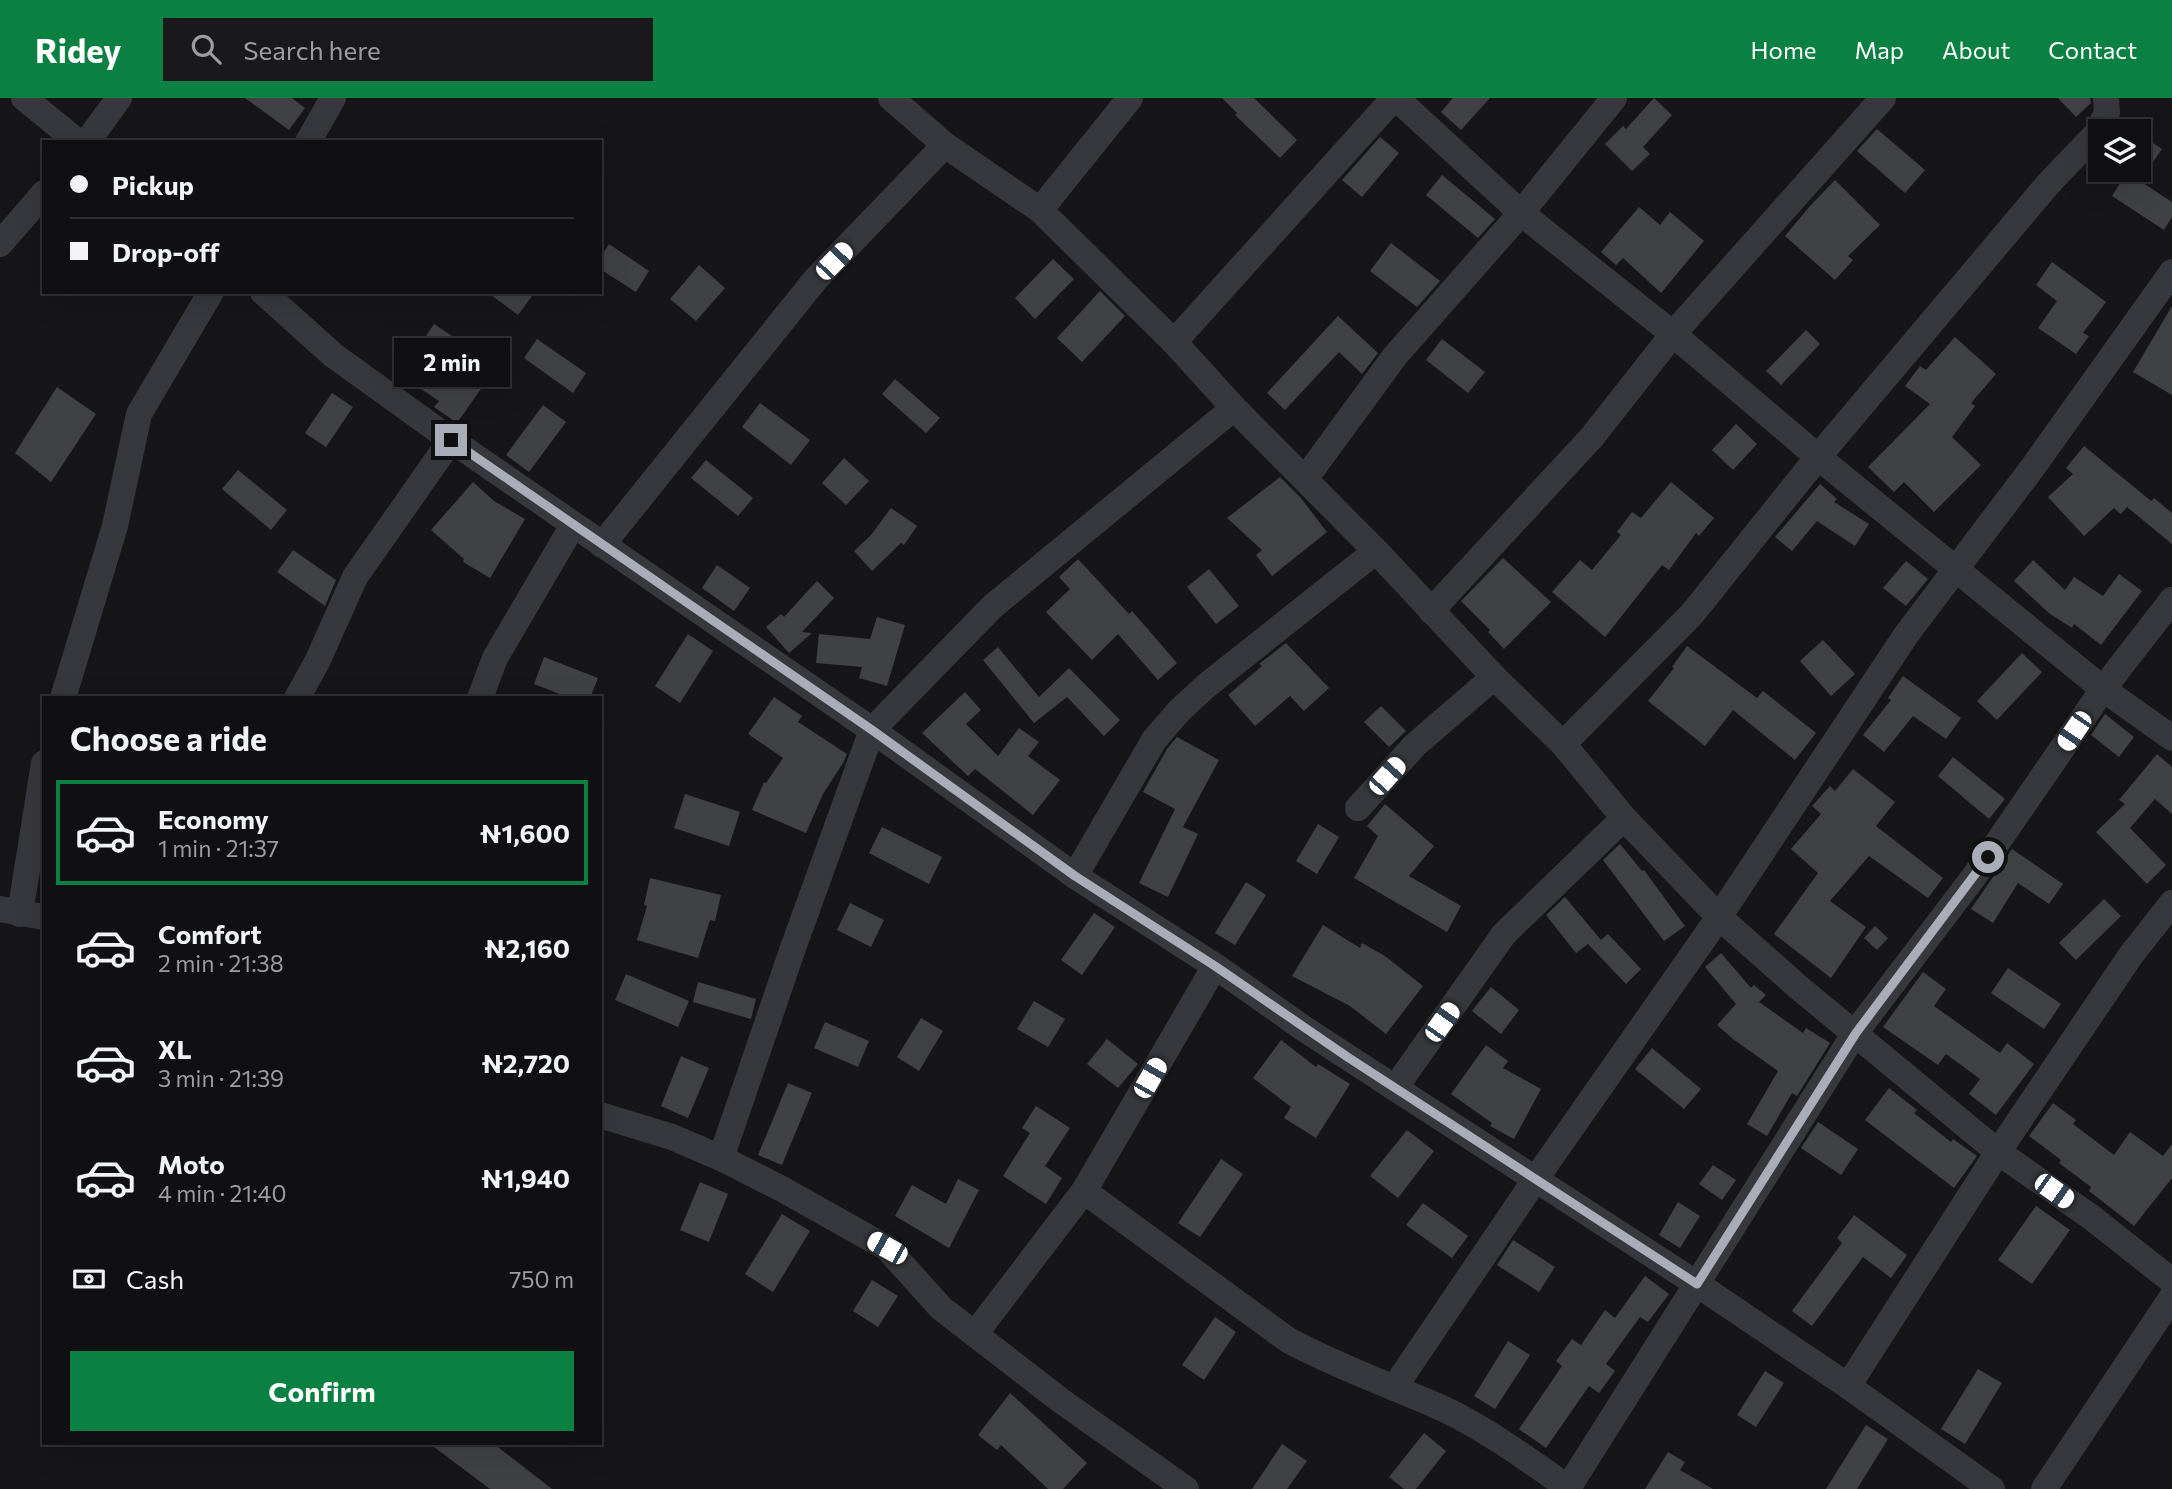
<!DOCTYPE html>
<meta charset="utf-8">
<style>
body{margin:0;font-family:Commissioner,sans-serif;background:#19191b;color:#f1f3f6;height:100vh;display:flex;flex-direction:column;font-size:26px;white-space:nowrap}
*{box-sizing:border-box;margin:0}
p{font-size:23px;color:#9c9d9f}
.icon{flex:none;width:38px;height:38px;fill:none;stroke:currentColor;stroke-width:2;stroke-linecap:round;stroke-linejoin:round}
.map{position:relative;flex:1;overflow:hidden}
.side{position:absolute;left:42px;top:598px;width:560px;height:749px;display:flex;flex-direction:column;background:#101012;border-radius:0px;box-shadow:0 7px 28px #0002,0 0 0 2px #303032}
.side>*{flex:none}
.banner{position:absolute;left:42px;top:42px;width:560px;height:154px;border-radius:0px;box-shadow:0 7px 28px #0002,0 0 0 2px #303032;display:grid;align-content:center;height:154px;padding:0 28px;background:#101012}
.buttons{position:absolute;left:2088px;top:21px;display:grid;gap:14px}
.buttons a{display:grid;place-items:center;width:63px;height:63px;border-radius:0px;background:#101012;box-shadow:0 7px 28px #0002,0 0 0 2px #303032;font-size:35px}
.end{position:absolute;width:32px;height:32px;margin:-16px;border:9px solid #a8adb8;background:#111;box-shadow:0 0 0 4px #111}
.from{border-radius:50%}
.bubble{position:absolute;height:49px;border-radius:0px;background:#101012;box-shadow:0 7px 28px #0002,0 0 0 2px #303032;font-size:23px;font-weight:700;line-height:49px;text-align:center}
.car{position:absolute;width:21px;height:42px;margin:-21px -10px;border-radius:9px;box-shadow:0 0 5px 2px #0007;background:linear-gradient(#fff 24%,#345 0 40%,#fff 0 76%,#345 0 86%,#fff 0)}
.banner b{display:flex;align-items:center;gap:24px;height:66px;font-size:26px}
.banner b+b{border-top:2px solid #303032}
.banner i{width:18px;height:18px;background:#f1f3f6}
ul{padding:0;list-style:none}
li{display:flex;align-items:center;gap:21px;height:105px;margin:0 14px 10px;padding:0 14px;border:4px solid transparent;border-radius:0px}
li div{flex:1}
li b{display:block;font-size:26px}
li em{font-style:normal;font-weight:700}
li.current{border-color:#0b8043}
li>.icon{width:63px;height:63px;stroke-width:1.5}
h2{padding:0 28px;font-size:32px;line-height:84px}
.pay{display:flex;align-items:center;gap:18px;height:77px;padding:0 28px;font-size:26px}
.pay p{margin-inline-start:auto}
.button{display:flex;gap:14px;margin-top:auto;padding:14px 28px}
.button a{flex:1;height:80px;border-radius:0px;background:#0b8043;color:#fff;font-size:28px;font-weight:700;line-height:80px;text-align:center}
header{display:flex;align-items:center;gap:42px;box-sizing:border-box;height:98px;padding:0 35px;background:#0b8043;color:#fff}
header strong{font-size:33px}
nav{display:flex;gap:38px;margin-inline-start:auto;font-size:24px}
.search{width:490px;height:63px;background:#19191b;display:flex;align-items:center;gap:18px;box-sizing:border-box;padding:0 24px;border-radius:0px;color:#9c9d9f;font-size:26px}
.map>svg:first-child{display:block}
</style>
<header>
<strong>Ridey</strong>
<div class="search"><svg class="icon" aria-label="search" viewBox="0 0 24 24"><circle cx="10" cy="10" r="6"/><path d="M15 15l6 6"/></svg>Search here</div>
<nav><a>Home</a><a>Map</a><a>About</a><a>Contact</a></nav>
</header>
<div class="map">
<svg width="2172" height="1391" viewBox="0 0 2172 1391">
<rect width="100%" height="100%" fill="#161618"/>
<!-- building -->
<g fill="#404145">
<polygon points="245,0 292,0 305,10 289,32"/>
<polygon points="1222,0 1254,0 1297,42 1280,60 1235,17 1237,15"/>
<polygon points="1453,0 1490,0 1461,32 1441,14"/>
<polygon points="1654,0 1672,17 1643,49 1650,56 1632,73 1605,46 1623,28 1626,31"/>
<polygon points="2058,0 2090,0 2091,5 2076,19"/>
<polygon points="1877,31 1925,72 1905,95 1857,53"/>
<polygon points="2138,35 2162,51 2140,83 2172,104 2172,119 2164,132 2112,98 2127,74 2138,82"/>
<polygon points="1380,39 1399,55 1362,99 1342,82"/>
<polygon points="1442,77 1495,121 1478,140 1426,97"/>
<polygon points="1835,82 1880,127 1848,158 1853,162 1835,182 1785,138 1810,108"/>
<polygon points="1639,109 1660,127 1670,114 1704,143 1661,195 1623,160 1616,167 1601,154"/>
<polygon points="1391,145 1440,183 1417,209 1370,173"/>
<polygon points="609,146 649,173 636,194 600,171 600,160"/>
<polygon points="1053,161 1074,181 1035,221 1015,200"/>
<polygon points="2052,164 2106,204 2083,235 2089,238 2076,256 2038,230 2057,203 2036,187"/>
<polygon points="699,167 725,190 696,223 670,201"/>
<polygon points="1100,193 1125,218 1082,264 1057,240"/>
<polygon points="487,194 535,194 518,217"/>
<polygon points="2172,208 2172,297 2133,274"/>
<polygon points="1338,218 1378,255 1362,276 1339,254 1285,312 1267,295"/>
<polygon points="434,226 497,268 457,325 434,309 439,303 400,277"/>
<polygon points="1806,232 1820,246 1781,287 1766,273"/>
<polygon points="1955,239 1996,276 1971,305 1975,308 1952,339 1981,367 1934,414 1904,384 1894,394 1868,369 1930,306 1905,288 1920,268 1926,272"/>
<polygon points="537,241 586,275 573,295 524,260"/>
<polygon points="1442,241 1485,274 1468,295 1426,262"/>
<polygon points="895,281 940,320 926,335 882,296"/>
<polygon points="57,289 96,316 51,384 15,355"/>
<polygon points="332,295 353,309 326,349 305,335"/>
<polygon points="760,305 810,342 791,367 742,329"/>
<polygon points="543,307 566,324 529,374 506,357"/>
<polygon points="1736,326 1757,346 1733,372 1712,352"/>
<polygon points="2084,348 2151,403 2154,400 2172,415 2172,446 2127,409 2121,416 2114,410 2084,438 2048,399 2073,376 2066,370"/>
<polygon points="844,360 869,383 846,407 822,385"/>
<polygon points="706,362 753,400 738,418 691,380"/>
<polygon points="238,372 287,412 271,432 222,391"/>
<polygon points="1280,379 1300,399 1327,434 1272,478 1256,457 1262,452 1227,420"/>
<polygon points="473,384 494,403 525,421 490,480 463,464 464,461 431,432"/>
<polygon points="1671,384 1714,420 1699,438 1696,435 1669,472 1662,467 1605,539 1552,494 1580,462 1592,472 1621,437 1617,434 1632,414 1641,420"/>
<polygon points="1820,386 1837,401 1834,404 1869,426 1855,448 1817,423 1792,453 1775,439"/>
<polygon points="891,410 917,428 904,447 901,445 872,473 854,453 871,437"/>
<polygon points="293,452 336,482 325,508 277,474"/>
<polygon points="1503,460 1551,504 1504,551 1488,534 1490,532 1461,503"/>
<polygon points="1078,461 1129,516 1132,513 1177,565 1158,582 1118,536 1092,562 1046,514 1070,491 1059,479"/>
<polygon points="2033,462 2065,492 2074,479 2103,498 2119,476 2142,493 2101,547 2074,526 2072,530 2050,516 2014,483"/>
<polygon points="1906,463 1928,481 1906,508 1883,490"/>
<polygon points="717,467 750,490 734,513 702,490"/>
<polygon points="1209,471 1239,508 1216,526 1187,489"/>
<polygon points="817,483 834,500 802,534 812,535 789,555 766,529 781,516 784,519"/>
<polygon points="877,519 905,527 887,588 859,580 862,569 816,565 819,536 870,541"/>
<polygon points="688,536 713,553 680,605 655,588"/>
<polygon points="1823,542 1855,576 1831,598 1800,563"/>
<polygon points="1286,545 1329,590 1304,613 1290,598 1255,628 1228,597 1262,568 1259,566"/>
<polygon points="1687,548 1757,600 1763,593 1816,635 1795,662 1733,612 1705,648 1648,603 1674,570 1672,569"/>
<polygon points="998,549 1039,599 1069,570 1120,622 1104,638 1067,599 1034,625 983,562"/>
<polygon points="2022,555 2042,574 1997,622 1977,603"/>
<polygon points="544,559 598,580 590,600 570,600 534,586"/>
<polygon points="1903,578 1961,620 1946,641 1913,618 1884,654 1863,637 1891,602 1888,600"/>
<polygon points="965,594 981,612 966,626 998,658 1019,630 1039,644 1028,658 1060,682 1033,717 975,671 968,678 922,635"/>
<polygon points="774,599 802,618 798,624 847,656 843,665 823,696 806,735 752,712 764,684 766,685 783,660 748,636"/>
<polygon points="1381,608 1406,633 1389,649 1364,624"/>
<polygon points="2105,616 2134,639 2119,659 2091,637"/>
<polygon points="1177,639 1219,662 1183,729 1198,736 1168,799 1139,785 1175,711 1143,694 1167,651"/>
<polygon points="2157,656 2172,669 2172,716 2155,701 2130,730 2166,767 2147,786 2096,734 2125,706 2119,702"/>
<polygon points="1953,659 2005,701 1989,721 1938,678"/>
<polygon points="1853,671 1895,704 1876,728 1943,780 1928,800 1869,758 1830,803 1866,829 1831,880 1774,836 1818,775 1791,751 1821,716 1812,708 1830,688 1835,693"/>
<polygon points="685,696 740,714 729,748 674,730"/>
<polygon points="1385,706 1434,748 1409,778 1461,808 1447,834 1354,780 1378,738 1367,728"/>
<polygon points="1318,726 1339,739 1317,776 1296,763"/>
<polygon points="882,729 942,759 929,786 869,755"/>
<polygon points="1620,746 1642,773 1644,772 1685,828 1664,843 1603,762"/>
<polygon points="2012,751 2063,786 2049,806 2018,785 1993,825 1971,811"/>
<polygon points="650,780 721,797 715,823 710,822 698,860 637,842 647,808 644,807"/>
<polygon points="1246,784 1266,797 1235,847 1215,835"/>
<polygon points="1565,799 1601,842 1608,836 1641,871 1626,886 1588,846 1576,855 1546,817"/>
<polygon points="2104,801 2121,818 2076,862 2059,845"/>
<polygon points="850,805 884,822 871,849 837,832"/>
<polygon points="1094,815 1115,829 1082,877 1061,862"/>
<polygon points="1323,827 1360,850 1362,845 1385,858 1423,888 1386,936 1350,908 1292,878"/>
<polygon points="1875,828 1888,840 1877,852 1864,840"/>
<polygon points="1721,855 1751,890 1754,887 1766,897 1759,904 1803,935 1806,930 1830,945 1797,998 1792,995 1767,1038 1747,1026 1778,973 1733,941 1717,927 1736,906 1705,869"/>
<polygon points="2008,870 2061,906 2044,931 1991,895"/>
<polygon points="1923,874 1946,891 1934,908 2000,955 2007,945 2034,966 1996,1017 1969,996 1980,981 1946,956 1938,967 1883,929"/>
<polygon points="626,876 689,903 678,929 615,902"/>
<polygon points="698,884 756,901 751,921 693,904"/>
<polygon points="1491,889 1519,912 1501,936 1472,913"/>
<polygon points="1034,903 1065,921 1048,949 1017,931"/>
<polygon points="921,920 943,933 919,973 897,959"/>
<polygon points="825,924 869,943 858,969 814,950"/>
<polygon points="1107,941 1138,966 1118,990 1087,966"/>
<polygon points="1281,942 1316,969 1318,966 1350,986 1316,1040 1284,1020 1291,1009 1253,980"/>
<polygon points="1486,947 1508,963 1503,970 1541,991 1514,1041 1490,1028 1492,1025 1451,996"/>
<polygon points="1652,950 1701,991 1684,1011 1635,971"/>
<polygon points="681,958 709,970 688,1020 661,1008"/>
<polygon points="788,985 812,995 782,1067 758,1057"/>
<polygon points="1889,990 1917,1012 1914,1015 1951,1044 1953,1041 1977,1058 1954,1090 1865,1022"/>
<polygon points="2053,1005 2076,1022 2073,1026 2114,1057 2130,1034 2163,1058 2172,1046 2172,1080 2134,1128 2089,1093 2091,1089 2059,1065 2061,1062 2029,1038"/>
<polygon points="1036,1008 1070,1030 1045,1068 1062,1080 1046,1106 1003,1078 1030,1035 1022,1030"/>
<polygon points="1818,1024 1858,1051 1841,1077 1801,1050"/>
<polygon points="1407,1032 1434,1053 1398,1100 1370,1078"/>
<polygon points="1221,1061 1243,1076 1200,1139 1178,1125"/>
<polygon points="1713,1067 1736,1082 1722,1102 1699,1086"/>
<polygon points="958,1081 979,1092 949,1150 895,1118 912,1087 946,1106"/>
<polygon points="700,1084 728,1096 709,1144 680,1132"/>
<polygon points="1678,1104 1700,1118 1680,1150 1659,1137"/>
<polygon points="1423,1105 1468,1138 1452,1160 1406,1127"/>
<polygon points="2036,1108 2070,1132 2032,1186 1998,1162"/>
<polygon points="782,1116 810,1133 773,1194 745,1176"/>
<polygon points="1854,1117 1907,1157 1891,1180 1863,1159 1812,1228 1792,1213 1842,1145 1837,1140"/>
<polygon points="1513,1142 1555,1169 1539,1194 1497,1167"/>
<polygon points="1645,1178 1669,1196 1648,1224 1640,1219 1606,1266 1615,1273 1599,1295 1589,1288 1546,1350 1519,1331 1562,1268 1556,1263 1572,1241 1581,1247 1605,1212 1615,1220"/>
<polygon points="872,1182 898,1198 878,1229 853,1213"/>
<polygon points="1215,1219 1236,1234 1204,1282 1182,1267"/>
<polygon points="1508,1243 1530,1257 1495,1311 1474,1298"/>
<polygon points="1978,1271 2002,1285 1965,1346 1941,1331"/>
<polygon points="1765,1273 1784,1285 1756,1329 1737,1317"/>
<polygon points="1010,1295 1087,1365 1063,1391 1048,1391 1001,1347 997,1352 978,1337"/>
<polygon points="1866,1327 1888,1341 1857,1391 1826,1391"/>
<polygon points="1424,1335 1446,1353 1416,1391 1404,1391 1389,1379"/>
<polygon points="430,1346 494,1346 552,1391 490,1391"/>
<polygon points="1282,1346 1307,1363 1287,1391 1252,1391"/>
<polygon points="1668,1354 1685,1364 1680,1372 1713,1391 1645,1391"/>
</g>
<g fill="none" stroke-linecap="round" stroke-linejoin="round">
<!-- minor -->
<g stroke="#37383d" stroke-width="26">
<polyline points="24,0 78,44"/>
<polyline points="891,0 945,47 1040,112 1174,244 1234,310 1376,453 1494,579 1563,646 1624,720 1719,819 1797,888 1998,1054 2091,1119 2172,1183"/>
<polyline points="1396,0 1521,115 1673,236 1818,359 2103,591 2172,640"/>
<polyline points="87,44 119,0"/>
<polyline points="308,44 333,0"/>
<polyline points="1040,112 1130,0"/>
<polyline points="0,146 44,95"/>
<polyline points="263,194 333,257 451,342 872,632 1075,778 1215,868 1303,930 1395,990 1697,1186 1848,1288 1992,1391"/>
<polyline points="1174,244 1394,0"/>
<polyline points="1305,381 1395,258 1521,115 1614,0"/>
<polyline points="602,447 815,182 945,47"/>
<polyline points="1431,513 1592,339 1673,236 1883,0"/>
<polyline points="63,600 115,428 139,316 211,194"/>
<polyline points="297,600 317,564 355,479 451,342"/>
<polyline points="480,600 495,560 573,427"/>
<polyline points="1563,646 1692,516 1818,359 2049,85 2097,35 2107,14 2106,0"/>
<polyline points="1358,710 1415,647 1494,579"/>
<polyline points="1075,778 1154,642 1179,613 1206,588 1376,453"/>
<polyline points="0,811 44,819"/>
<polyline points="20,816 44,665"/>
<polyline points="1395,990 1504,836 1624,720"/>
<polyline points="600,1017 672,1039 721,1060 782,1091 887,1150 941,1210 1060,1302 1186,1391"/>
<polyline points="721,1060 793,850 872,632 993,508 1234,310"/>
<path d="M1084 1093 1288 1242C1336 1268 1387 1286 1437 1308 1479 1326 1532 1364 1570 1391"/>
<polyline points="975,1236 1084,1093 1215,868"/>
<polyline points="1848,1288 1998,1054 2131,857 2172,805"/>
<polyline points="1394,1290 1535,1082 1719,819 1906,537 2033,369 2172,174"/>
<polyline points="1568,1390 1855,935 1973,780 2103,591 2172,502"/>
<polyline points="2044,1391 2172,1199"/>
</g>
</g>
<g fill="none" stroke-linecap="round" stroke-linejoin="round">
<!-- route -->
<polyline stroke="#a8adb8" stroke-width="9" points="451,342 872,632 1075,778 1215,868 1349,960 1697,1186 1856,935 1988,759"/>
</g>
</svg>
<div class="buttons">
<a><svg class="icon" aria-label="layers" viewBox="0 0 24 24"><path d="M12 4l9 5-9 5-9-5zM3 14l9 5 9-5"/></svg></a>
</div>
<i class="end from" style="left:1988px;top:759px"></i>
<i class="end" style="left:451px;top:342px"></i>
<div class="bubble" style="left:394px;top:240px;width:116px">2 min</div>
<i class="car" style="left:834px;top:163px;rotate:44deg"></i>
<i class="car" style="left:2074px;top:633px;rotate:214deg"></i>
<i class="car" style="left:1387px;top:678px;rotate:42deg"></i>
<i class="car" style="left:1442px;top:924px;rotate:35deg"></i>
<i class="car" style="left:1150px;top:980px;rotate:30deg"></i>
<i class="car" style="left:2054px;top:1093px;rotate:125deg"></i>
<i class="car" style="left:887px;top:1150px;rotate:299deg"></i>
<div class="banner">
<b><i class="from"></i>Pickup</b>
<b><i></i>Drop-off</b>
</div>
<section class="side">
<h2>Choose a ride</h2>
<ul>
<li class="current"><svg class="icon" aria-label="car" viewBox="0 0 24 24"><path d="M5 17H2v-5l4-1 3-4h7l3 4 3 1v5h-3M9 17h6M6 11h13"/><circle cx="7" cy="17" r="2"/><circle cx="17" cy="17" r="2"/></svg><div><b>Economy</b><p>1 min · 21:37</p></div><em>₦1,600</em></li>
<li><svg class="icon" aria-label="car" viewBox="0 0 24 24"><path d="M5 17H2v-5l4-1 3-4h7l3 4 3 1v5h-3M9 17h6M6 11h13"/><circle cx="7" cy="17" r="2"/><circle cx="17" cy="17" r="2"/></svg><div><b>Comfort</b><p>2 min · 21:38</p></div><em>₦2,160</em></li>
<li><svg class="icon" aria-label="car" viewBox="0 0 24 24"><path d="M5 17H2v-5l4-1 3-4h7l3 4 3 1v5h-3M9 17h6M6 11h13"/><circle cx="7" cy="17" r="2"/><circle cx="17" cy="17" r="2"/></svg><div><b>XL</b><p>3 min · 21:39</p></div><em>₦2,720</em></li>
<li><svg class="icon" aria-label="car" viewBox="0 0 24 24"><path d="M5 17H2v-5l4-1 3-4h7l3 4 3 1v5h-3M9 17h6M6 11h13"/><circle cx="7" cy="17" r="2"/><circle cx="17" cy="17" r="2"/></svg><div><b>Moto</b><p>4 min · 21:40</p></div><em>₦1,940</em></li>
</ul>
<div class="pay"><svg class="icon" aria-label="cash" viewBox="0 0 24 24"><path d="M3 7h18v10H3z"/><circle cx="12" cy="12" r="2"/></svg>Cash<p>750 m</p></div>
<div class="button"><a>Confirm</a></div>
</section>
</div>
